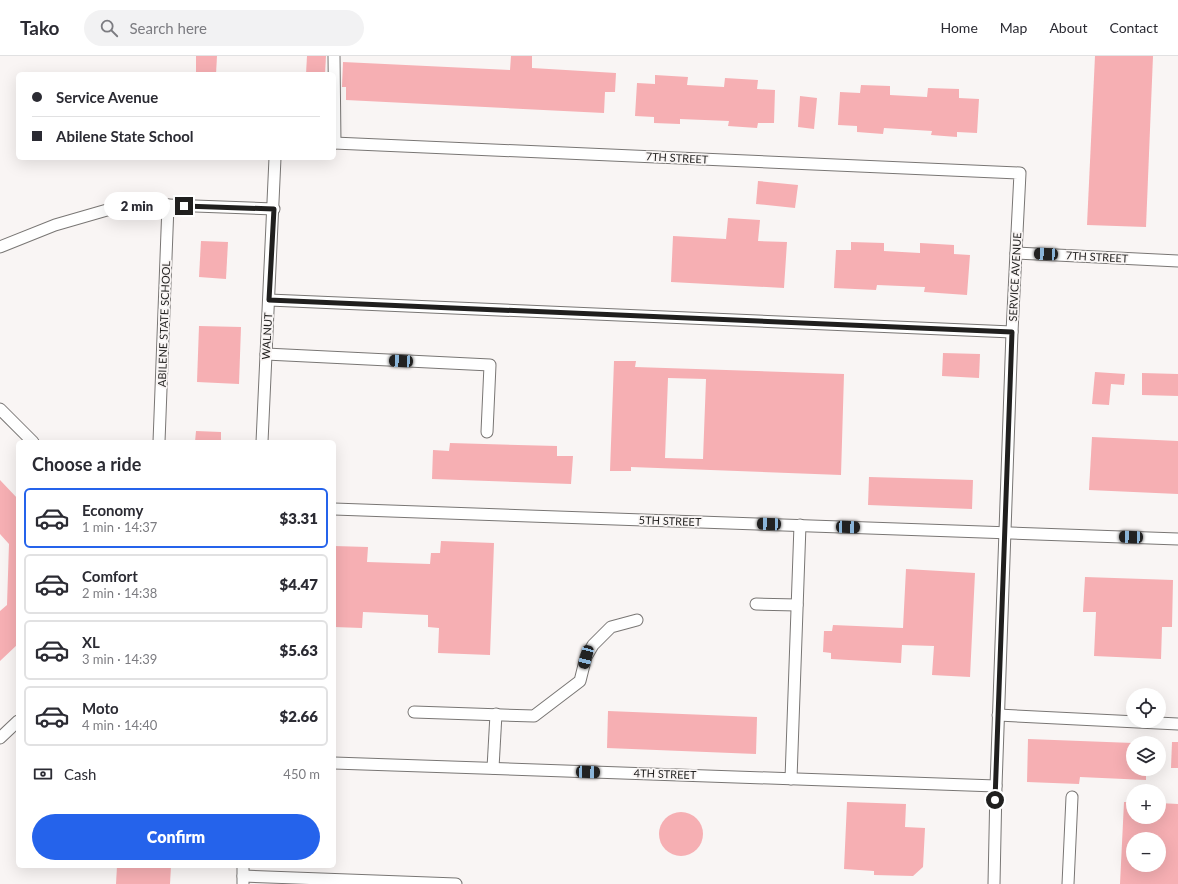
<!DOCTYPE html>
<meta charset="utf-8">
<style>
body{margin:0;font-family:Lato,sans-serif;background:#f2f2f3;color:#2b2b33;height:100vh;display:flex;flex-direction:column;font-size:15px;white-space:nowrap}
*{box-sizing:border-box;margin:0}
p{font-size:13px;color:#7c7c81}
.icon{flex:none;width:22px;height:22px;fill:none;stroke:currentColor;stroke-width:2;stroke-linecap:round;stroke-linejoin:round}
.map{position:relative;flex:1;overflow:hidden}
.side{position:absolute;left:16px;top:384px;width:320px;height:428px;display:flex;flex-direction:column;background:#fff;border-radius:6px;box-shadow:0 4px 16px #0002}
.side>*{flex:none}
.hud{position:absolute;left:16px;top:16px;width:320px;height:88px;border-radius:6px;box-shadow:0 4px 16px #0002;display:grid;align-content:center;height:88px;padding:0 16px;background:#fff}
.tools{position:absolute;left:1126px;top:632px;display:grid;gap:8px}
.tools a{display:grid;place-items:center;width:40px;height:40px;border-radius:50%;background:#fff;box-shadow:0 4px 16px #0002;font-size:20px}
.end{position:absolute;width:18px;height:18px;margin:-9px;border:5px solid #201f1e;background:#fff;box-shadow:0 0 0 2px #fff}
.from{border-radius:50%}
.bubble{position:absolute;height:28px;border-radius:14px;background:#fff;box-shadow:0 4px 16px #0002;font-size:13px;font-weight:800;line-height:28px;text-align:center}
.car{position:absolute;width:12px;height:24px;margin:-12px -6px;border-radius:5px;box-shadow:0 0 3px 1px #0007;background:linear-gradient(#222 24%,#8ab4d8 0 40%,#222 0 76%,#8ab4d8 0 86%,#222 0)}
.hud b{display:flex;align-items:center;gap:14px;height:38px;font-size:15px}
.hud b+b{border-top:1px solid #e1e1e2}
.hud i{width:10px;height:10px;background:#2b2b33}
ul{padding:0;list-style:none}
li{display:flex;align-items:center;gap:12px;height:60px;margin:0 8px 6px;padding:0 8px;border:2px solid #e1e1e2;border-radius:6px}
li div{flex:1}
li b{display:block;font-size:15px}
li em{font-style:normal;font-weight:800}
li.current{border-color:#2563eb}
li>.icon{width:36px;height:36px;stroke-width:1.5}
h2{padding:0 16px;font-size:18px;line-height:48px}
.pay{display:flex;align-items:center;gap:10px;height:44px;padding:0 16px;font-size:15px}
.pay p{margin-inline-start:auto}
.cta{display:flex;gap:8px;margin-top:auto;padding:8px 16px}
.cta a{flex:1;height:46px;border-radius:24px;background:#2563eb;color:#fff;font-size:16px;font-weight:800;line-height:46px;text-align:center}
header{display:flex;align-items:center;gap:24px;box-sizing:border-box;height:56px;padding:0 20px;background:#fff;border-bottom:1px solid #e1e1e2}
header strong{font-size:19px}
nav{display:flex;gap:22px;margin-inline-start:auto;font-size:14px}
.search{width:280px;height:36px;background:#f2f2f3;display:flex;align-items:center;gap:10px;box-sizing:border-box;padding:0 14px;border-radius:22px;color:#7c7c81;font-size:15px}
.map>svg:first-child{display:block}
</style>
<header>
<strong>Tako</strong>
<div class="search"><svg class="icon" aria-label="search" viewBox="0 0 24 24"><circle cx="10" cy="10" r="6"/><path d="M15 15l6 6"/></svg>Search here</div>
<nav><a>Home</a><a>Map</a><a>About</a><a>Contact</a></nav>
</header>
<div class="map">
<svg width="1178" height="828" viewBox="0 0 1178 828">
<rect width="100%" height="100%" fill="#f9f5f4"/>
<!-- building -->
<g fill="#f6afb3" fill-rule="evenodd">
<polygon points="196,0 217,0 216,18 196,18"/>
<polygon points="307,0 326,0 325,18 306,18"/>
<polygon points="511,0 532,0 532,12 616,17 615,36 605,36 604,57 346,44 346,31 342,31 343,6 510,14"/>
<polygon points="1095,0 1153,0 1146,171 1087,169"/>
<polygon points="655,19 688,21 687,29 724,31 725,22 758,24 757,33 775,34 774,67 758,67 757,72 728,70 729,65 680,63 680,68 654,67 654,61 635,60 637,27 655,28"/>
<polygon points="861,29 890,30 890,39 927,41 928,32 959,33 959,42 979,43 977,77 957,76 957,81 931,79 932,75 884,72 883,78 857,76 857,70 838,69 840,36 860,37"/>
<polygon points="800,40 817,42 814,73 798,71"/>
<polygon points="758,125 798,129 795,152 756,148"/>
<polygon points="728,162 760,164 758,185 787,186 784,232 671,226 673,180 726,183"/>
<polygon points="201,185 228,186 226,223 199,221"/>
<polygon points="851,186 884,187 884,195 920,197 920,187 954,189 954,198 970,199 967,239 924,236 925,231 877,229 876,234 834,232 836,194 851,194"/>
<polygon points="199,270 241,271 239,328 197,326"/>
<polygon points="943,297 980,298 979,322 942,320"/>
<path d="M614 305H636L635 311 844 318 841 419 631 411V415H610ZM668 322 706 323 703 403 665 402Z"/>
<polygon points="1095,316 1125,318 1124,329 1111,328 1109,349 1092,348"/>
<polygon points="1142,317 1178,318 1178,340 1142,339"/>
<polygon points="196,375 221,376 221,386 195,386"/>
<polygon points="1092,381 1178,385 1178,438 1089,434"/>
<polygon points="450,387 557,390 557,400 573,400 571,428 432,423 433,394 449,395"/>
<polygon points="869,421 973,424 972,453 868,449"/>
<polygon points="0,424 18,443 18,588 0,605 0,555 7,549 9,488 0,478"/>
<polygon points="441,485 494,487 490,599 438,597 439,572 428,571 428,559 363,556 362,572 334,571 334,490 368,491 367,506 430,508 431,497 440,497"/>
<polygon points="906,513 975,517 970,621 932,619 934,590 902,589 901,607 831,603 831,597 823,596 824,575 832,575 833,569 903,572"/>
<polygon points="1085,521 1173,524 1172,571 1162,571 1161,603 1094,600 1096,556 1083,556"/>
<polygon points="608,655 757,661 756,698 607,692"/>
<polygon points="1028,683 1133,687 1133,713 1146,713 1146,724 1080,721 1079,728 1027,726"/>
<polygon points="1172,686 1178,686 1178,712 1171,712"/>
<polygon points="847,746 906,748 905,771 925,772 923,811 913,820 874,819 874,815 844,813"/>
<path d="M1124 746H1133V761H1159V747L1178 748V828H1120ZM1133 783H1159V809H1133Z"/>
<circle cx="681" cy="778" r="22"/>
<polygon points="117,810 171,810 170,828 116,828"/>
</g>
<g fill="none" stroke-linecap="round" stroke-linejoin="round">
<defs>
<g id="lane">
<polyline points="334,0 335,87"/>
<polyline points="334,87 1020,117 1012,276 996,730 994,828"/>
<polyline points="0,191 55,169 107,154 168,149 274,153"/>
<polyline points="1016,197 1178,205"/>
<polyline points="269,244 1012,276"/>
<polyline points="266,298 490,309 487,376"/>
<polyline points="0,353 33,386"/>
<polyline points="159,386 168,149"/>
<polyline points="262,386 275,102"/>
<polyline points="334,453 1178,483"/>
<polyline points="756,548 797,549"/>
<polyline points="414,656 534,660 580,625 586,601 593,589 611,571 637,564"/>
<polyline points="998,659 1178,668"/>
<polyline points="0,682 18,665"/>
<polyline points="334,707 996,730"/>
<polyline points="493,712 496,658"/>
<polyline points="791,723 800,469"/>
<polyline points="243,820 456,828"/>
<polyline points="243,827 243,810"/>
<polyline points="1068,828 1072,741"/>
</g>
</defs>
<!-- lane casing -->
<use href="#lane" stroke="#797674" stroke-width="13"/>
<!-- lane -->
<use href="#lane" stroke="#fff" stroke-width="11"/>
</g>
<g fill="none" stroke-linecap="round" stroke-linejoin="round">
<!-- route -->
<polyline stroke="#201f1e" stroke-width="5" points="184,150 274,153 269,244 1012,276 995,744"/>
</g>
<g text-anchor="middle" stroke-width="3.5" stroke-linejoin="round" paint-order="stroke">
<!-- street labels -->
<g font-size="11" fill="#201f1e" stroke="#f9f5f4">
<text transform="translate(677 102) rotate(3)" y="4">7TH STREET</text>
<text transform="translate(1097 201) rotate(3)" y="4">7TH STREET</text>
<text transform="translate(1015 221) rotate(-87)" y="4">SERVICE AVENUE</text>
<text transform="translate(164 268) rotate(-88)" y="4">ABILENE STATE SCHOOL</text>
<text transform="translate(267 280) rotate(-87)" y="4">WALNUT</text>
<text transform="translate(670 465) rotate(2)" y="4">5TH STREET</text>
<text transform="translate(665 718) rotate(2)" y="4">4TH STREET</text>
</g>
</g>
</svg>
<div class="tools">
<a><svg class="icon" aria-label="locate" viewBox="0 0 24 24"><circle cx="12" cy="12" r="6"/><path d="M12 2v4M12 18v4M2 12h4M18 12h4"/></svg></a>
<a><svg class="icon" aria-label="layers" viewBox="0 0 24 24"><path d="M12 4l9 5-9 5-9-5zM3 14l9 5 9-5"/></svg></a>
<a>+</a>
<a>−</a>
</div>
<i class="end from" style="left:995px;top:744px"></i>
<i class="end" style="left:184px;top:150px"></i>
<div class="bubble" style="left:104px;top:136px;width:66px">2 min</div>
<i class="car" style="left:1046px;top:198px;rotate:273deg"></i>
<i class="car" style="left:401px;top:305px;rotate:273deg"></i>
<i class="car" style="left:769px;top:468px;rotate:272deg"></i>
<i class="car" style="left:848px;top:471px;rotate:92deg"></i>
<i class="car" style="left:1131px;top:481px;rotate:272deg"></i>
<i class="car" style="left:586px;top:601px;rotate:195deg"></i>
<i class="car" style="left:588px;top:716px;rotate:92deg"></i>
<div class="hud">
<b><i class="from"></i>Service Avenue</b>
<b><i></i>Abilene State School</b>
</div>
<section class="side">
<h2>Choose a ride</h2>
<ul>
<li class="current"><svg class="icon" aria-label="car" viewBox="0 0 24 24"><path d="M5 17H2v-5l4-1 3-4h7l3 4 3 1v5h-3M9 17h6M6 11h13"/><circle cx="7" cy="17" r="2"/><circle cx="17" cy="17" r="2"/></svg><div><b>Economy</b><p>1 min · 14:37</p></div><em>$3.31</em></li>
<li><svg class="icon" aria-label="car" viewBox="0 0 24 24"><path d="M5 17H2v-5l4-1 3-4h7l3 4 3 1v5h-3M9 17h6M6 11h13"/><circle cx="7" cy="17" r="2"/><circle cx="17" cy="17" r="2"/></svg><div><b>Comfort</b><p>2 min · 14:38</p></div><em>$4.47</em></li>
<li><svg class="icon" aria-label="car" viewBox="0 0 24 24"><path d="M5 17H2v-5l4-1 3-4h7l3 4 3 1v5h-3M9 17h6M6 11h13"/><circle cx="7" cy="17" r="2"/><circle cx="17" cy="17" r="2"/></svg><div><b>XL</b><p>3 min · 14:39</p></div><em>$5.63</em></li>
<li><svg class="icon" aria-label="car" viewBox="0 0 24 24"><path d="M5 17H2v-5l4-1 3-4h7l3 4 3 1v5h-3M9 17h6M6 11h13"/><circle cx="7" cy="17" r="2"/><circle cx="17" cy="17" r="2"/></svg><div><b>Moto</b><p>4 min · 14:40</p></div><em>$2.66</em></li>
</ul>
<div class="pay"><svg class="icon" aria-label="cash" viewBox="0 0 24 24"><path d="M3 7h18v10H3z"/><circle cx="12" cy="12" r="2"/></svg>Cash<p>450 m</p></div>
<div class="cta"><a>Confirm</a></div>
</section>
</div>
